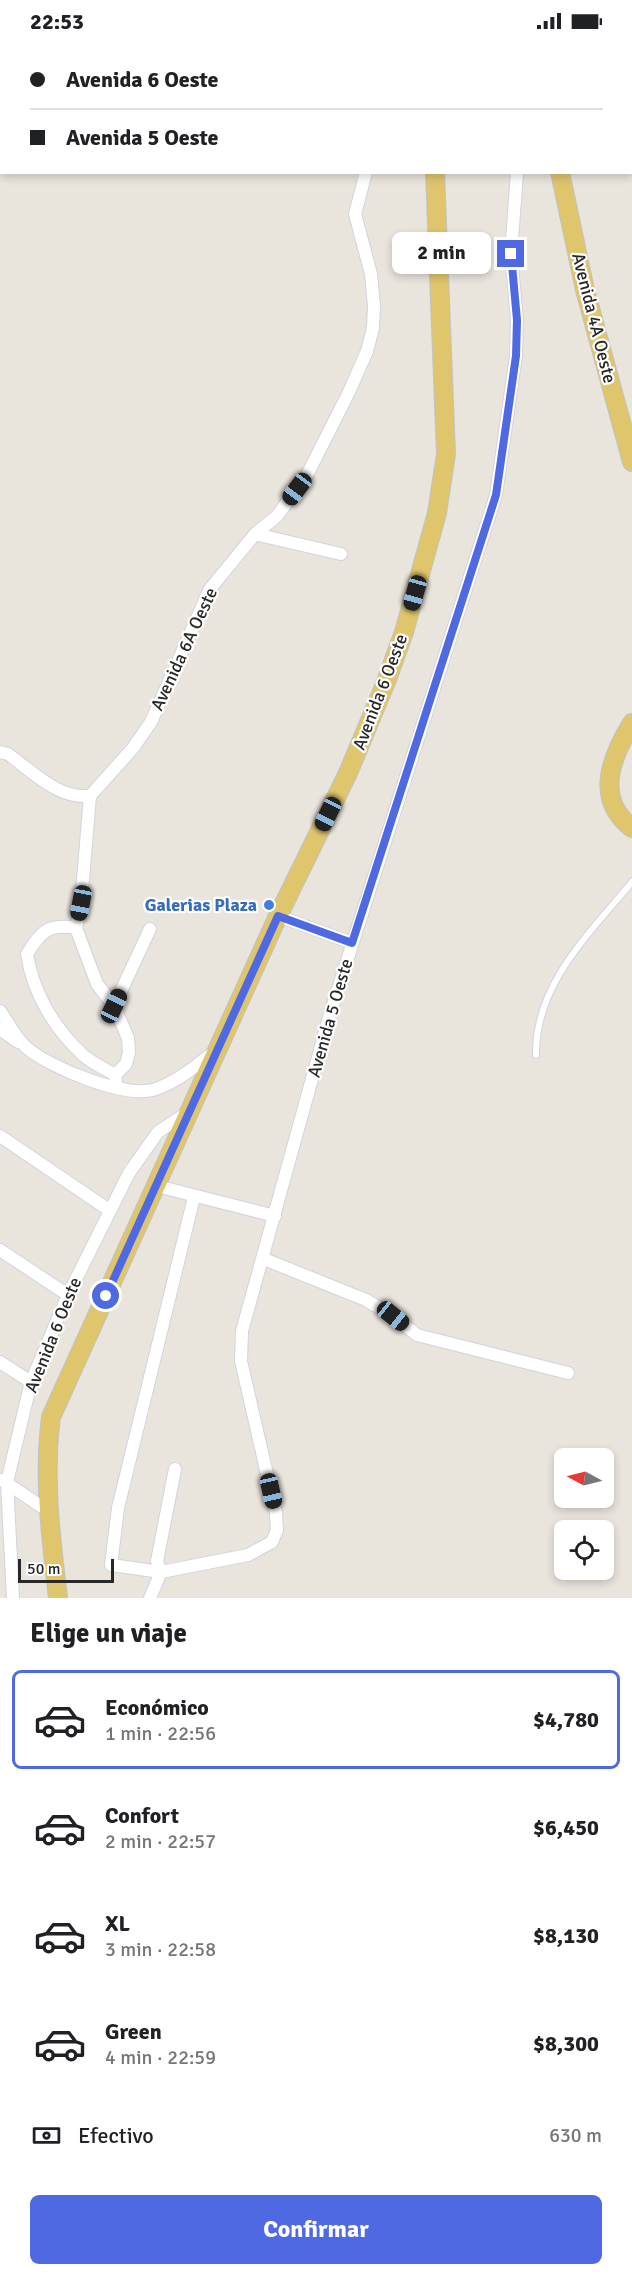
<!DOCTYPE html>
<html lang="es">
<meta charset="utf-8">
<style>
body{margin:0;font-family:Signika,sans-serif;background:#f6f6f6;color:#202124;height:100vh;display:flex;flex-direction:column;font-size:22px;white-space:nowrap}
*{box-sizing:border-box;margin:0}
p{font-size:20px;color:#757577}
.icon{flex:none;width:33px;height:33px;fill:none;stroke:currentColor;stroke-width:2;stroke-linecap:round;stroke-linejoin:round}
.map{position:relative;height:1556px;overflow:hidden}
.details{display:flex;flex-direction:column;background:#fff;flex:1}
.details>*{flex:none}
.banner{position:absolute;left:0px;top:0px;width:633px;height:132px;box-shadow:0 3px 9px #0003;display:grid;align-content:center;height:132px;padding:0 30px;background:#fff}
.needle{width:39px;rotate:277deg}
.tools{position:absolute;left:554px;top:1406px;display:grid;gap:12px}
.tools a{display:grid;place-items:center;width:60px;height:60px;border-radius:9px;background:#fff;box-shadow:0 3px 9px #0003;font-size:30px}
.scale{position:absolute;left:18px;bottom:15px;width:96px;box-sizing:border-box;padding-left:6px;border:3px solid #282828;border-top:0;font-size:16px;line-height:21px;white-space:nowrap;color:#282828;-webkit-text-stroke:4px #fff;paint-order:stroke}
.end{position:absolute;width:27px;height:27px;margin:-14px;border:8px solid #4f69e3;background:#fff;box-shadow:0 0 0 3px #fff}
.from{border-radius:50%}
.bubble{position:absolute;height:42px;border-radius:9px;background:#fff;box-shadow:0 3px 9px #0003;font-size:20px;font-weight:700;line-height:42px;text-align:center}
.car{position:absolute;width:18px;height:36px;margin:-18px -9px;border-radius:8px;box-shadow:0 0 4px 2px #0007;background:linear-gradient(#222 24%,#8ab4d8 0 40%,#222 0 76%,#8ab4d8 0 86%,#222 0)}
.banner b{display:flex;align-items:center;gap:21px;height:57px;font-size:22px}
.banner b+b{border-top:2px solid #e0e0e0}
.banner i{width:15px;height:15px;background:#202124}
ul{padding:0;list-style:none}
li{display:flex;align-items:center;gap:18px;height:99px;margin:0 12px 9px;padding:0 18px;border:3px solid transparent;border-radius:9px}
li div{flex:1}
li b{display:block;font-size:22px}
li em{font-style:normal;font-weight:700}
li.active{border-color:#4f69e3}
li>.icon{width:54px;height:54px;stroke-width:1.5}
h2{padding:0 30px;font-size:27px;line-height:72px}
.pay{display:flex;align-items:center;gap:15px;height:66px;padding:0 30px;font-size:22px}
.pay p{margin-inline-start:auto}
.cta{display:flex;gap:12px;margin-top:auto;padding:12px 30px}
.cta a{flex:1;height:69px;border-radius:9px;background:#4f69e3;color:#fff;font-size:24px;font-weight:700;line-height:69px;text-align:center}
.status{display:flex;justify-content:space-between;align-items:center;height:42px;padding:0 30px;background:#fff;direction:ltr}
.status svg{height:16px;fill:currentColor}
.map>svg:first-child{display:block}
</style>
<div class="status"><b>22:53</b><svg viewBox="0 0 49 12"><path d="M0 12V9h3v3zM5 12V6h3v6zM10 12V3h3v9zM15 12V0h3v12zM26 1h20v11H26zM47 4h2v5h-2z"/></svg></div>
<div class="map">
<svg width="632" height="1556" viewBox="0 0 632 1556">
<rect width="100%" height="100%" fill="#e9e4dc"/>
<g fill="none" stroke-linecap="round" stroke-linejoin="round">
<defs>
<g id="service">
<polyline points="375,2 375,0"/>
<path d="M536 1013C535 942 590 891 632 840"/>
</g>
<g id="minor">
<polyline points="419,2 419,0"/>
<polyline points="255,492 341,512"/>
<path d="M0 710 8 712C33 730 58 757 90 754"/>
<polyline points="90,754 133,706 151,680 210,547 255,492 277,474 307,433 349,350 367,309 373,286 374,264 371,232 355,172 366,130"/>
<polyline points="90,754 81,861 76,886 97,942 114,964 128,996 129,1010 126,1022 115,1033"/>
<polyline points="278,874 352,901"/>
<path d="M76 886C49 881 41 889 27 912 33 951 54 986 83 1013 92 1021 105 1027 115 1033L116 1040"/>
<polyline points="114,964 150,887"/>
<path d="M0 969C8 980 16 997 27 1006 49 1025 127 1058 156 1047 178 1039 196 1024 214 1010"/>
<polyline points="0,987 18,1000"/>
<polyline points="0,1094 109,1168"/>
<polyline points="157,1144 275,1174"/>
<polyline points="194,1155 118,1466 111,1523 161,1530 248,1513 272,1500 277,1488 276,1471 241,1319 242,1289 330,972 496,453 516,314 517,278 511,212 517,130"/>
<polyline points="0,1208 68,1253"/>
<polyline points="264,1217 366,1258 393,1274 417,1293 568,1331"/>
<polyline points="0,1320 31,1340"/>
<polyline points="2,1438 48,1469"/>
<polyline points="13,1556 7,1440 31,1340 68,1253 129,1131 158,1090 187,1071"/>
<polyline points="150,1556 161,1530 157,1519 175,1427"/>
</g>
<polyline id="tertiary" points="541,2 542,0"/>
<g id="primary">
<polyline points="560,130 585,248 632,420"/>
<path d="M632 681C611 715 594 757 632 786"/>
<path d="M58 1556C51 1496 43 1436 51 1375L278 874 348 731 386 640 404 590 437 471 446 412 435 130"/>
</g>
</defs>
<!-- service casing -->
<use href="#service" stroke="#d1d4e0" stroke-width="8"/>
<!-- minor casing -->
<use href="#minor" stroke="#d1d4e0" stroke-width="14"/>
<!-- tertiary casing -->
<use href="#tertiary" stroke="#d1d4e0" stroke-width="16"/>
<!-- primary casing -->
<use href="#primary" stroke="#c3c3c3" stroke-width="20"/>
<!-- service -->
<use href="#service" stroke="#fff" stroke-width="6"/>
<!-- minor -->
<use href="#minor" stroke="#fff" stroke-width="12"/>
<!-- tertiary -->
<use href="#tertiary" stroke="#fff" stroke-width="15"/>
<!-- primary -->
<use href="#primary" stroke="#dfc56b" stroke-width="18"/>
</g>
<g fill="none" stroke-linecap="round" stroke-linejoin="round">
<!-- route -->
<polyline stroke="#4f69e3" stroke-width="8" points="106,1254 278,874 352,901 496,453 516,314 517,278 511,212"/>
</g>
<!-- markers -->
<circle fill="#3f7fe0" stroke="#fff" stroke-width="2" cx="269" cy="863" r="6"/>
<g text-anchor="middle" stroke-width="4.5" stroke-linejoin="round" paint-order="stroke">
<!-- street labels -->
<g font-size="18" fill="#282828" stroke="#fff">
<text transform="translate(594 276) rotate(76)" y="6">Avenida 4A Oeste</text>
<text transform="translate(184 607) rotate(-65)" y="6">Avenida 6A Oeste</text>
<text transform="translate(380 650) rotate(-69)" y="6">Avenida 6 Oeste</text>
<text transform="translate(330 976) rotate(-74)" y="6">Avenida 5 Oeste</text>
<text transform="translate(53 1293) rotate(-68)" y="6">Avenida 6 Oeste</text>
</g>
<!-- shop labels -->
<g font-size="18" font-weight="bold" fill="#366cbe" stroke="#fff" text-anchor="end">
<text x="257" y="869">Galerias Plaza</text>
</g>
</g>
</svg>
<div class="tools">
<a><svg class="needle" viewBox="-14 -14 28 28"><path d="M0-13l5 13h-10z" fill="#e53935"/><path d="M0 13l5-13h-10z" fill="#757577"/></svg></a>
<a><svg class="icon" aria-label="locate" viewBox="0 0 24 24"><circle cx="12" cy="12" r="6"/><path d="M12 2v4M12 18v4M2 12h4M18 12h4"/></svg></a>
</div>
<div class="scale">50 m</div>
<i class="end from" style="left:106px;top:1254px"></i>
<i class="end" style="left:511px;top:212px"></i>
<div class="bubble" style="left:392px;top:190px;width:99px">2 min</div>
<i class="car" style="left:297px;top:447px;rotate:217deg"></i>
<i class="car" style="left:415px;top:551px;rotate:196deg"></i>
<i class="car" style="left:328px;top:772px;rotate:206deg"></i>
<i class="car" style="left:81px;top:861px;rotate:191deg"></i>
<i class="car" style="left:114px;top:964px;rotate:25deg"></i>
<i class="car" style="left:393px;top:1274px;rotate:129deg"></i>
<i class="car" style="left:271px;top:1449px;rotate:167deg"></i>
<div class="banner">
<b><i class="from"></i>Avenida 6 Oeste</b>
<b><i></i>Avenida 5 Oeste</b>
</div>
</div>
<section class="details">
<h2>Elige un viaje</h2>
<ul>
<li class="active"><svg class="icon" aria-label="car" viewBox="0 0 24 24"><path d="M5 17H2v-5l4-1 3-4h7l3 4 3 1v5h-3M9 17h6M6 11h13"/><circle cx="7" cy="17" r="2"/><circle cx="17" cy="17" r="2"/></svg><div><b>Económico</b><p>1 min · 22:56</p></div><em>$4,780</em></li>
<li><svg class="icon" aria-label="car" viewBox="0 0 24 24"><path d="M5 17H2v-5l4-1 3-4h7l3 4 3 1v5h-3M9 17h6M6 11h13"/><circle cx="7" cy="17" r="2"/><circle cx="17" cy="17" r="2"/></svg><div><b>Confort</b><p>2 min · 22:57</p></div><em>$6,450</em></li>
<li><svg class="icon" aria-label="car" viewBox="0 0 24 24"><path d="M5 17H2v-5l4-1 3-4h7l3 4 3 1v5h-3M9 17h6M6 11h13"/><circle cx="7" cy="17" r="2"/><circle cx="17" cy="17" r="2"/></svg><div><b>XL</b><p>3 min · 22:58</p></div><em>$8,130</em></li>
<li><svg class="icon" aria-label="car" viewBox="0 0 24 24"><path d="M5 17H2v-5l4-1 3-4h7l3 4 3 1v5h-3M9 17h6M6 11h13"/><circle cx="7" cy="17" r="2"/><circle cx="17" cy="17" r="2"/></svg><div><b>Green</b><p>4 min · 22:59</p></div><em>$8,300</em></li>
</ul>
<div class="pay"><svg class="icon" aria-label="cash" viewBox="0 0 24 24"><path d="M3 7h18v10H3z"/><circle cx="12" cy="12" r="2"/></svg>Efectivo<p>630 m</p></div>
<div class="cta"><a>Confirmar</a></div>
</section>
